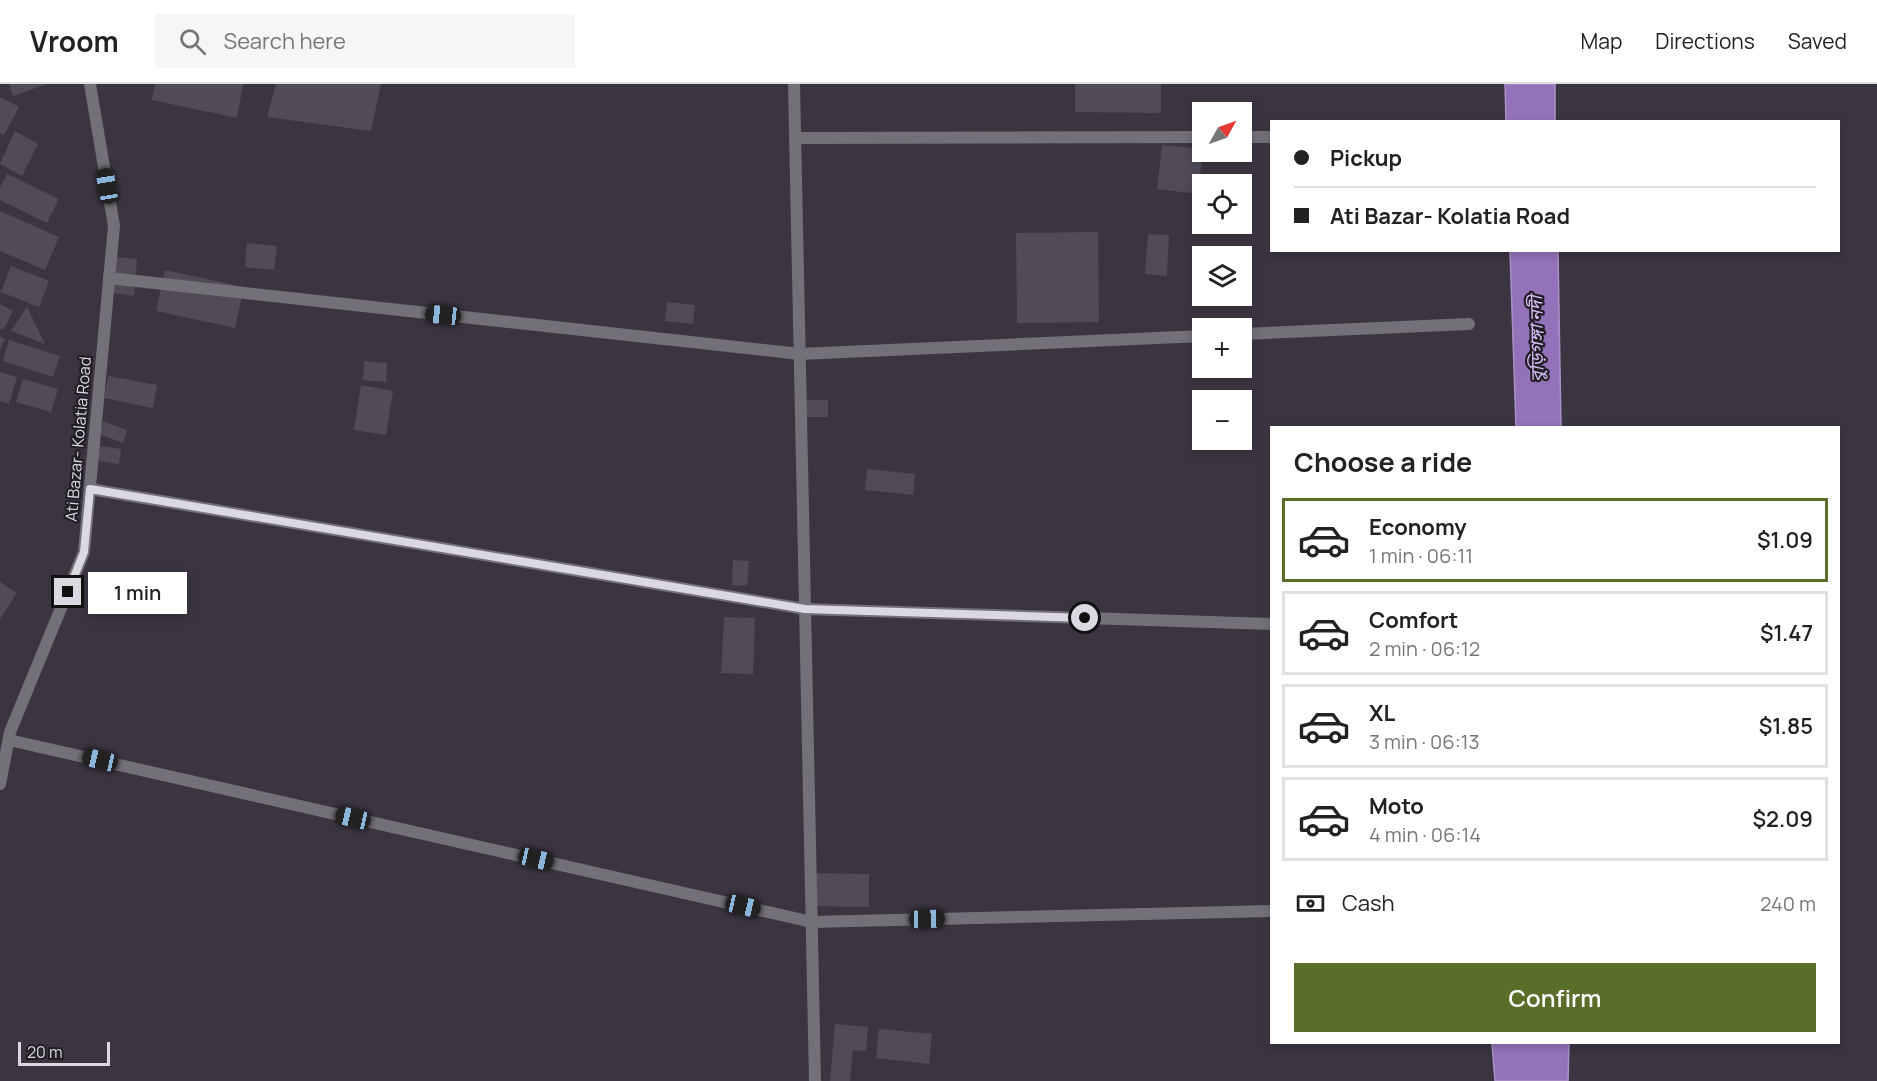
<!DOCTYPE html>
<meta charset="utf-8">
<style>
body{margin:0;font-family:Manrope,"Noto Sans Bengali",sans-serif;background:#f6f6f6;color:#222;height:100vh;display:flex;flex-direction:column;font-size:22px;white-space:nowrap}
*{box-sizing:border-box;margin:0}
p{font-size:20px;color:#767676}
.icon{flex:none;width:33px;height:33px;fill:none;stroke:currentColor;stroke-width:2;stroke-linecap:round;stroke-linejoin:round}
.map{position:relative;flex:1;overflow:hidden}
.panel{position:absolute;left:1270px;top:342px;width:570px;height:618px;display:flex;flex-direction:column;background:#fff;border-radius:0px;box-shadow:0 3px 9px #0003}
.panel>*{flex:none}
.guide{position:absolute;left:1270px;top:36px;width:570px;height:132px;border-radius:0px;box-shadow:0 3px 9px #0003;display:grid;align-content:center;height:132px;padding:0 24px;background:#fff}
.needle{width:39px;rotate:50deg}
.controls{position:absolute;left:1192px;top:18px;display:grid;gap:12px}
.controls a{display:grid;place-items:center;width:60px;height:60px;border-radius:0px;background:#fff;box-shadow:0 3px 9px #0003;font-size:30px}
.scale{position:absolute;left:18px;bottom:15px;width:92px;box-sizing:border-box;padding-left:6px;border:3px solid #dcd8e1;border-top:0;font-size:16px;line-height:21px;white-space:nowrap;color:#dcd8e1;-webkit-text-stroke:4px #211e24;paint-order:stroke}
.end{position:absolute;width:27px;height:27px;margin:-14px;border:8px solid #dcd8e1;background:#111;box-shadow:0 0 0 3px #111}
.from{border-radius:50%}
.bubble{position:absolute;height:42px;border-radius:0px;background:#fff;box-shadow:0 3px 9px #0003;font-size:20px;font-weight:600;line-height:42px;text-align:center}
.car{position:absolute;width:18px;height:36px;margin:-18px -9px;border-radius:8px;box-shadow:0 0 4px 2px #0007;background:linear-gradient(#222 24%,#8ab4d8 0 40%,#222 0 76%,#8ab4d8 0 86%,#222 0)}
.guide b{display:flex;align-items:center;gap:21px;height:57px;font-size:22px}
.guide b+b{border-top:2px solid #e0e0e0}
.guide i{width:15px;height:15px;background:#222}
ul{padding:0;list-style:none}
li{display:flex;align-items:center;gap:18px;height:84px;margin:0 12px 9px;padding:0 12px;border:3px solid #e0e0e0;border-radius:0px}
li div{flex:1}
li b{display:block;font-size:22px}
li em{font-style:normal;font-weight:600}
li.on{border-color:#596e29}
li>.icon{width:54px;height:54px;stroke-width:1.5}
h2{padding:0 24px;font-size:27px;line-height:72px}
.pay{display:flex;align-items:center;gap:15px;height:66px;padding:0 24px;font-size:22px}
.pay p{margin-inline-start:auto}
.primary-button{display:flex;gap:12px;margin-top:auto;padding:12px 24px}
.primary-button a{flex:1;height:69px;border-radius:0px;background:#596e29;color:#fff;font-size:24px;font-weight:600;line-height:69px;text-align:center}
header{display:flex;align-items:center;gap:36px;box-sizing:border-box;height:84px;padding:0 30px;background:#fff;border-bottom:2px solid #e0e0e0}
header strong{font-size:28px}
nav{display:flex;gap:33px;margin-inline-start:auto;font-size:21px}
.search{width:420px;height:54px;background:#f6f6f6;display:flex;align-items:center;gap:15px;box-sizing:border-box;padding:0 21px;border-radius:0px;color:#767676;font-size:22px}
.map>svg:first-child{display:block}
</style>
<header>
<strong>Vroom</strong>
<div class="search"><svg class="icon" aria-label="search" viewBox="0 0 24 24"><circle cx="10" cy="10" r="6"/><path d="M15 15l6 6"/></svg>Search here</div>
<nav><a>Map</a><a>Directions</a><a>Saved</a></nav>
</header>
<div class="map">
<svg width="1877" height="997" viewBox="0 0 1877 997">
<rect width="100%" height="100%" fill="#3b3542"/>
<!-- water -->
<g fill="#9472b9" stroke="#aa91c5" stroke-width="1.5">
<polygon points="1505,0 1555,0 1555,37 1506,37"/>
<polygon points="1510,167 1558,167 1561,343 1516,343"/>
<polygon points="1492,959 1569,959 1568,997 1495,997"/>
</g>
<!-- building -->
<g fill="#514b59">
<polygon points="9,0 47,0 13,12"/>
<polygon points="155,0 243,0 237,34 152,16"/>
<polygon points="276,0 381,0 371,47 267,33"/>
<polygon points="1075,0 1161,0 1161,29 1075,28"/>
<polygon points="0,13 19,23 4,51 0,49"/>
<polygon points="15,47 38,60 22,92 0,80"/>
<polygon points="1162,61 1203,65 1198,110 1157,105"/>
<polygon points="7,90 59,115 47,139 0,116 0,104"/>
<polygon points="0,127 59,153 45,186 0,167"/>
<polygon points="1098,148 1099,238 1017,239 1016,149"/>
<polygon points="1148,150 1169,151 1167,192 1145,190"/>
<polygon points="247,159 277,162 274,186 245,183"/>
<polygon points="117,173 137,175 134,212 113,209"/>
<polygon points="11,182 49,197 39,223 1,208"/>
<polygon points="165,186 244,203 235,244 156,227"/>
<polygon points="667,218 695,221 693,240 665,237"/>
<polygon points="0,220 13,227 3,246 0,245"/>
<polygon points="27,223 45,260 11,247"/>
<polygon points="0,252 5,255 0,265"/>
<polygon points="9,256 60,272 53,293 3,277"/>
<polygon points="364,277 387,279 386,298 363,296"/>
<polygon points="0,288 17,293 9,320 0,317"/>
<polygon points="108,292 157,301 153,324 104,314"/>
<polygon points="23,295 58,305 51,328 16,318"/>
<polygon points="361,301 393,307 386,351 354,346"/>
<polygon points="807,316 828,316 828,333 806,333"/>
<polygon points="103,337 127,346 123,359 99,350"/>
<polygon points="100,362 121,365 119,380 98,377"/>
<polygon points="867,385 915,390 913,411 865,406"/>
<polygon points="733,476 749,477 747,502 732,501"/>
<polygon points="0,498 17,509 0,535"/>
<polygon points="724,533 755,534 753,590 721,589"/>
<polygon points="811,789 869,790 869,823 810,822"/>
<polygon points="835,940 868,943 866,967 853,966 850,997 830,997"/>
<polygon points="879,945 932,950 929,980 876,974"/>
</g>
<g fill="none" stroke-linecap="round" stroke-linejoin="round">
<!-- street -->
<g stroke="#737077" stroke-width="12">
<polyline points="794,0 815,997"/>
<polyline points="1242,53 1272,53"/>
<polyline points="795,54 1203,53"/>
<polyline points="109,194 800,270 1203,252"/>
<polyline points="1242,250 1469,240"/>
<polyline points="90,405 805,525 1272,540"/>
<polyline points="9,656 812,838 1272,827"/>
<polyline points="0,700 10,648 84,468 114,142 90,0"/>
</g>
</g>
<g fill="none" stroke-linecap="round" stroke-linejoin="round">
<!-- route -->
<polyline stroke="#dcd8e1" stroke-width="8" points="68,508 84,468 90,405 805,525 1085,534"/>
</g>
<g text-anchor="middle" stroke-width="4.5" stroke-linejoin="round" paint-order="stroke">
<!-- street labels -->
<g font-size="16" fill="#dcd8e1" stroke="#211e24">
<text transform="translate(78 355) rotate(-85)" y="6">Ati Bazar- Kolatia Road</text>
</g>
<!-- water labels -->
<g font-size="18" font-style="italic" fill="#d8bdf8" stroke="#211e24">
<text transform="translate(1537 255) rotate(-91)" y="6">বুড়িগঙ্গা নদী</text>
</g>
</g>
</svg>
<div class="controls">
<a><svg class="needle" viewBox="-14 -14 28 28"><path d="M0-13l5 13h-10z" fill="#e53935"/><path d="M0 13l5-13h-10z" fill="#767676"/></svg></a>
<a><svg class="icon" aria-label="locate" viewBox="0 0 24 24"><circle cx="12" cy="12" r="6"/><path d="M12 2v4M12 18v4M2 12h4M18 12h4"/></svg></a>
<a><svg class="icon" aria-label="layers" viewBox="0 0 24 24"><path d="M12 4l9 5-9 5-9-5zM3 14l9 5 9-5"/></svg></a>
<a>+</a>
<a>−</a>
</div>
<div class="scale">20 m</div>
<i class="end from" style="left:1085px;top:534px"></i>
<i class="end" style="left:68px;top:508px"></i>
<div class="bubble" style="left:88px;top:488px;width:99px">1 min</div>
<i class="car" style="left:107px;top:102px;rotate:350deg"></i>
<i class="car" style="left:443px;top:231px;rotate:276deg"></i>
<i class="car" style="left:100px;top:676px;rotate:283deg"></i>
<i class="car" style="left:353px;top:734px;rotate:283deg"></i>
<i class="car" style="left:536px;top:775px;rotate:103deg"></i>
<i class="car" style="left:743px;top:822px;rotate:103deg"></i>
<i class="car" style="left:927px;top:835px;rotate:89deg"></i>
<div class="guide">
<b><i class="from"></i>Pickup</b>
<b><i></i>Ati Bazar- Kolatia Road</b>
</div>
<section class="panel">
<h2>Choose a ride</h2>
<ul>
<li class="on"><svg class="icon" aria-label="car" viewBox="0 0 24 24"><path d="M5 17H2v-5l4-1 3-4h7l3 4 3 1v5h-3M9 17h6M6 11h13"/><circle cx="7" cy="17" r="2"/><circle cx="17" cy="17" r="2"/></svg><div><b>Economy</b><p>1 min · 06:11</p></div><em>$1.09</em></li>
<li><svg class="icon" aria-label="car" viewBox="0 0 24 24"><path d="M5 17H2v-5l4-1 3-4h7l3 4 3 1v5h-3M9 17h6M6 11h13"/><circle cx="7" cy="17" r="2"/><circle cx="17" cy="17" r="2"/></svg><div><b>Comfort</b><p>2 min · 06:12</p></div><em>$1.47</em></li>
<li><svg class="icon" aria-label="car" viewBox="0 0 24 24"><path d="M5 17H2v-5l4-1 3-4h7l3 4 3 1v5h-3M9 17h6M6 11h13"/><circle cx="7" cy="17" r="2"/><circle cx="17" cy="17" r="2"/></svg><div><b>XL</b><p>3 min · 06:13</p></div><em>$1.85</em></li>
<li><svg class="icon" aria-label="car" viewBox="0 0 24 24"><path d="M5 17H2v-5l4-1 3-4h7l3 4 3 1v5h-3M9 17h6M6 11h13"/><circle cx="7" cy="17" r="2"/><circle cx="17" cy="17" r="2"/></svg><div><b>Moto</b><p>4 min · 06:14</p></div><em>$2.09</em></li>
</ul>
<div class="pay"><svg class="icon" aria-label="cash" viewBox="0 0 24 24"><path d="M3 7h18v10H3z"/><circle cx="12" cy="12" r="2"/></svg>Cash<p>240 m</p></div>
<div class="primary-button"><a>Confirm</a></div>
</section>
</div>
